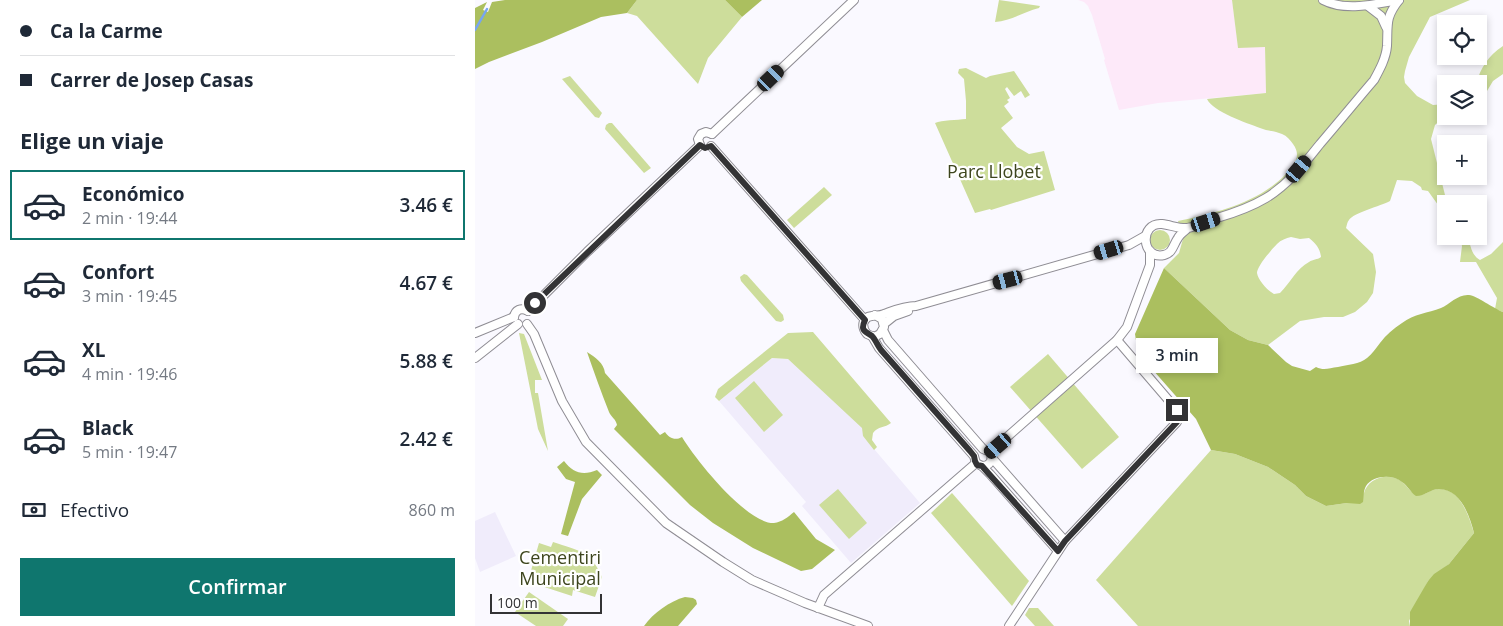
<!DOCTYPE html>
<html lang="es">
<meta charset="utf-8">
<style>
body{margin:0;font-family:"Open Sans",sans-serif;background:#f2f2f3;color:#1f2937;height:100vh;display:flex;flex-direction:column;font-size:19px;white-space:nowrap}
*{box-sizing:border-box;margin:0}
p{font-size:16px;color:#747a83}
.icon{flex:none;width:28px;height:28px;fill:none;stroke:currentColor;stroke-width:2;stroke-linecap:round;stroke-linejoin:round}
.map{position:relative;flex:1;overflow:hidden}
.side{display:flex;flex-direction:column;background:#fff;width:475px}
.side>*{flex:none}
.top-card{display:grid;align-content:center;height:110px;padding:0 20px;background:#fff}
.buttons{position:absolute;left:962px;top:15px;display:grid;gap:10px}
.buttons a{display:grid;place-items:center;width:50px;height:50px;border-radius:0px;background:#fff;box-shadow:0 2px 8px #0003;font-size:25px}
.scale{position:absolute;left:15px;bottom:12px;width:112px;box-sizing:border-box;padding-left:5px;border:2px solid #333335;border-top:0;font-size:14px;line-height:18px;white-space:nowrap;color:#333335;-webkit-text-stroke:4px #fff;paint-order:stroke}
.end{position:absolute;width:22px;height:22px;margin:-11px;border:6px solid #333335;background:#fff;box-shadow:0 0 0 2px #fff}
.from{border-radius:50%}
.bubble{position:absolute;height:35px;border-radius:0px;background:#fff;box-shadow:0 2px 8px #0003;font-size:16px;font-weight:600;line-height:35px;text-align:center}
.car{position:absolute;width:15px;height:30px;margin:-15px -8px;border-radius:6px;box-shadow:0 0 4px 1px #0007;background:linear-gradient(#222 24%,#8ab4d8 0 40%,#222 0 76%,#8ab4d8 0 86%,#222 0)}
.top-card b{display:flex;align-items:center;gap:18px;height:48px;font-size:19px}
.top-card b+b{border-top:1px solid #e0e1e3}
.top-card i{width:12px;height:12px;background:#1f2937}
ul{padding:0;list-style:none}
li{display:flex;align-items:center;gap:15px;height:70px;margin:0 10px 8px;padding:0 10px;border:2px solid transparent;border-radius:0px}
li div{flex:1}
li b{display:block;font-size:19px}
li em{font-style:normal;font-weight:600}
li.selected{border-color:#0f766e}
li>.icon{width:45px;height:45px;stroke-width:1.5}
h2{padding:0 20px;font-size:22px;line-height:60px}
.pay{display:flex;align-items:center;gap:12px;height:55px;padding:0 20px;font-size:19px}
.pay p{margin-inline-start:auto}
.action{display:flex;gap:10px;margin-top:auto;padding:10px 20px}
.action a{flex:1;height:58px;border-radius:0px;background:#0f766e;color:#fff;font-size:20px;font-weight:600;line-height:58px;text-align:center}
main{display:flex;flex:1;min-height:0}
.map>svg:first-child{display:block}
</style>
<main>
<section class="side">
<div class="top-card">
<b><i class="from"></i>Ca la Carme</b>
<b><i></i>Carrer de Josep Casas</b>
</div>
<h2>Elige un viaje</h2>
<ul>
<li class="selected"><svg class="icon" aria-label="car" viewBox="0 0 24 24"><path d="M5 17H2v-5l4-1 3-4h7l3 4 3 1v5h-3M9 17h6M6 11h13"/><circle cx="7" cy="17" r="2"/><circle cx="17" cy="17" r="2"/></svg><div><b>Económico</b><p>2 min · 19:44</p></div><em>3.46 €</em></li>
<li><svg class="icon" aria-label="car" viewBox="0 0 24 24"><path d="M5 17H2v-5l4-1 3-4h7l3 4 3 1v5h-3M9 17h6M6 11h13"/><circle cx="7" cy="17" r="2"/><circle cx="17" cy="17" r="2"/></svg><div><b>Confort</b><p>3 min · 19:45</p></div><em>4.67 €</em></li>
<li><svg class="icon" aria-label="car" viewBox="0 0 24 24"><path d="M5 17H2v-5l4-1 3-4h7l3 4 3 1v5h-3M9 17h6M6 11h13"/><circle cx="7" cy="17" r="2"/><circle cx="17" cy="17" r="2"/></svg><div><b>XL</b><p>4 min · 19:46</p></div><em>5.88 €</em></li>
<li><svg class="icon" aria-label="car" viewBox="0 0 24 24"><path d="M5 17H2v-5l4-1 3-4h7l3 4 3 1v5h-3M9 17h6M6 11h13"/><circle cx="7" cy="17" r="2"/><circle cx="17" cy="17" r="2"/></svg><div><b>Black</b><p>5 min · 19:47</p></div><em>2.42 €</em></li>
</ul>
<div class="pay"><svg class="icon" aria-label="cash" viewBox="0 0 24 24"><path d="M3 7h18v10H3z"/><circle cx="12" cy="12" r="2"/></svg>Efectivo<p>860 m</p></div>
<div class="action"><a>Confirmar</a></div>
</section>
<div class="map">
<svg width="1028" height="626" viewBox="0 0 1028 626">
<rect width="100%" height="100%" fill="#faf9ff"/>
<!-- built -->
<g fill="#f0ecfb">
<polygon points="297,358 313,359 388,428 388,436 445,503 376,563 327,506 331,502 244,401"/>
<polygon points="20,512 41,556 5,572 0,558 0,521"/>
</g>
<!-- industrial -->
<polygon fill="#fde9f9" points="603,0 757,0 763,47 790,47 791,93 683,103 644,110 629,60 630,59 617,15 613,6 609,2"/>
<!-- green -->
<g fill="#cddd9b" fill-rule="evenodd">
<polygon points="162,0 250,0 267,17 233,58 223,84 162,16 152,13"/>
<path d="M524 0 565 6 564 8C548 12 536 21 520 22Z"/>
<path d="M757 0H995L955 17 934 57 930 71 929 77 930 83 942 96 958 105 971 104V115L960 125 956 139 970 195 976 204H971V216L953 191 947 190 946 187 937 181 922 180 915 201C906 206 878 213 874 220 872 222 872 225 871 228L898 254 901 272 898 293 892 302 880 312 868 317H849L825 321 793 345 773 340 755 330 689 268 704 253 708 239 703 221C741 213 783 203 811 174 819 165 827 156 818 144 815 140 812 136 807 134 800 131 792 131 785 128 772 123 738 112 732 99L791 93 790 47 763 48ZM816 237 825 239 834 238C841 244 845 248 846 257 842 260 838 259 834 262 822 268 815 283 805 293L799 294C793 291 783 280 782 273 782 266 797 249 802 244 806 240 811 238 816 237Z"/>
<path d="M1028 46V74L1018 81 1009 96 1004 102V84H1001C1006 67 1013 56 1028 46Z"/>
<path d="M491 68 511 78 515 76 539 71 555 95 550 98 546 91 539 96 532 87 530 89 535 98 532 100 534 102 529 106 538 118 526 128 542 147 554 154 569 151 580 190 516 210 515 209 500 213 460 123C467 120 482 120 491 119V101L489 79 483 73 484 69Z"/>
<polygon points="95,76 127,113 124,118 120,117 87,79"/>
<polygon points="134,123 137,123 176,168 169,173 130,129 131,125"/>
<polygon points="349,187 357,195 319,228 312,220"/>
<circle cx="685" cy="240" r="10"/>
<path d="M984 236H993C995 245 997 256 1005 260L1016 254 1028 242V312L1020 309 1022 298 1001 262H985L987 246Z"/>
<polygon points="269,274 272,275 308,315 309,320 306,322 301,321 266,281 265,277"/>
<path d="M338 332 416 423C410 428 403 426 398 433L397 440 402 447 399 450 388 436 387 428 313 359 297 358 244 401 240 397 243 389 313 333Z"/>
<polygon points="44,333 49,334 67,380 60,380 60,393 63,393 73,451 63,429"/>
<polygon points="573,354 644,437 607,469 535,387"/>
<polygon points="279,381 308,415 289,432 260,398"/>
<path d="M736 450 760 454 793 467 820 485 831 496 851 506 872 503 889 493C893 478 913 472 926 481 932 485 934 492 941 494 949 497 954 490 962 489 985 486 994 517 999 533L974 564 953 581 934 621 935 626H663L621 580Z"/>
<polygon points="363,489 392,523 374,539 344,505"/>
<polygon points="477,493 554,581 537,606 456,513"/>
<path d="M78 542C104 551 115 550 127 577L120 597 98 590 97 596 57 583 59 575 55 574 64 543 76 547Z"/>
<polygon points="54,592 93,619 88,626 61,626 40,612"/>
<polygon points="554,608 563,608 579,626 560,626 550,615"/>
</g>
<!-- forest -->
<g fill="#abbf5f">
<polygon points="30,0 162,0 152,13 126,17 67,42 14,62 0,69 0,8 12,2 8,10 13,12 17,2"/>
<polygon points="250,0 287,0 267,17"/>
<path d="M689 268 755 330 773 340 793 345 811 362 817 366 835 371 841 367C849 371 854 368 863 367 872 365 885 364 892 358 897 354 901 348 905 343 911 335 918 329 927 323 939 314 953 313 966 308 975 304 983 294 994 295 1002 296 1018 308 1028 312V626H935V612L953 581 959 574 974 564 999 533C995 517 986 489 964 489 956 489 950 496 941 496 935 492 933 486 927 482 918 474 898 475 891 486 888 491 889 497 888 502L885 504 872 503 851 506 831 496 820 485 793 467 760 454 736 450 721 419 663 353 660 334Z"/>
<path d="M112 352C120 357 129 363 130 373L185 435 190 432C194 438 200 441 207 437 220 459 272 524 299 523 307 522 313 517 319 512L341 539 360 550 337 569 326 571 278 548 238 523 215 505 139 429 142 425C141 419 136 417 134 412 126 392 119 372 112 352Z"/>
<path d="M89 461C98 473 108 476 122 470L127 475 107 499 93 536 86 534 100 482 91 479 82 467Z"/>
<path d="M210 597 218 598 221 600 222 604 203 626H169C178 613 195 601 210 597Z"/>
</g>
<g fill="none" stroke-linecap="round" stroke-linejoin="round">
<!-- stream -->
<polyline stroke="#76a5f1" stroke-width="2.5" points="0,30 12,9"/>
<defs>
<g id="tertiary">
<path d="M848 0C871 12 900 4 924 0"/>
<polyline points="893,6 906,16 911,27"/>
<polyline points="237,134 379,0"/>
<polyline points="225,145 223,139 226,134 231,132 237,134"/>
<polyline points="236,146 390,320"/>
<path d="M713 228C710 231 705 234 703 238 698 245 698 253 689 255 666 260 664 222 687 224 696 225 704 229 713 228 723 226 733 221 742 218 759 213 776 207 791 198 814 184 829 164 845 144 863 123 881 101 899 80 905 69 911 58 912 46 913 24 910 18 924 0"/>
<polyline points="53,311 112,252 225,145"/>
<path d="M400 315 407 319 409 327 405 334 399 337 392 334C386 327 387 317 397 316 401 315 405 316 409 314 420 310 429 306 441 306L654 245 670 236"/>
<path d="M39 317C40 310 46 307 53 311"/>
<polyline points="52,324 59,334 87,401 111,442 191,523 248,562 277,580 330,603 393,626"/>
<polyline points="409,324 419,316 433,311"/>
<path d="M408 330 413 340 508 449 515 452C519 460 515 466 507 466"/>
<polyline points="0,333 39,317"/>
<polyline points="397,336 404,348 499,456 501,463 507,466 515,474 583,551"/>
<polyline points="0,358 43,324"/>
<polyline points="515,452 642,340 652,327 675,265 675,251"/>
<polyline points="517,458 590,541"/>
<polyline points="343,608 349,595 501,463"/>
<polyline points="534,626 590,541 702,422 702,410 642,340"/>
</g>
</defs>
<!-- tertiary casing -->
<use href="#tertiary" stroke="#8f8d94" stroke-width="10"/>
<!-- tertiary -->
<use href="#tertiary" stroke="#fff" stroke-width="8"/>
</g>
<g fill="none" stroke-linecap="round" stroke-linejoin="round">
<!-- route -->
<path stroke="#333335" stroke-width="6" d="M60 303 225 145 230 148 236 146 390 320C385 331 390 331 397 336 400 339 403 346 406 350L495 451 499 456 500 461 502 465 507 466 514 474 583 551 590 541 702 422V410"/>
</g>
<g text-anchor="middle" stroke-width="4.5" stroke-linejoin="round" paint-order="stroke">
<!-- park labels -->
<g font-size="18" fill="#3d451d" stroke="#fff">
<text x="519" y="178">Parc Llobet</text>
<text x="85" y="564">Cementiri<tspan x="85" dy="21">Municipal</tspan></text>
</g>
</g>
</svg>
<div class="buttons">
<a><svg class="icon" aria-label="locate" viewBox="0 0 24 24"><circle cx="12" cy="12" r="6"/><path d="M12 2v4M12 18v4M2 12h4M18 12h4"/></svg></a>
<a><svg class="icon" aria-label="layers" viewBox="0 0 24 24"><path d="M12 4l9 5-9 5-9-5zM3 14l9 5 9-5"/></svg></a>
<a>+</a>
<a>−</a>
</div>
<div class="scale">100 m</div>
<i class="end from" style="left:60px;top:303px"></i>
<i class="end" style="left:702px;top:410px"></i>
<div class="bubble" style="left:661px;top:338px;width:82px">3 min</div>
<i class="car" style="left:296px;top:78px;rotate:46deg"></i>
<i class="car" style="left:824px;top:169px;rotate:40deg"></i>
<i class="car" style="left:731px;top:222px;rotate:72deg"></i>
<i class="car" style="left:634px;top:250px;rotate:253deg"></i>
<i class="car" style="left:533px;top:280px;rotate:255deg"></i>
<i class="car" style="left:523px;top:446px;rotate:229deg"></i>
</div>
</main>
